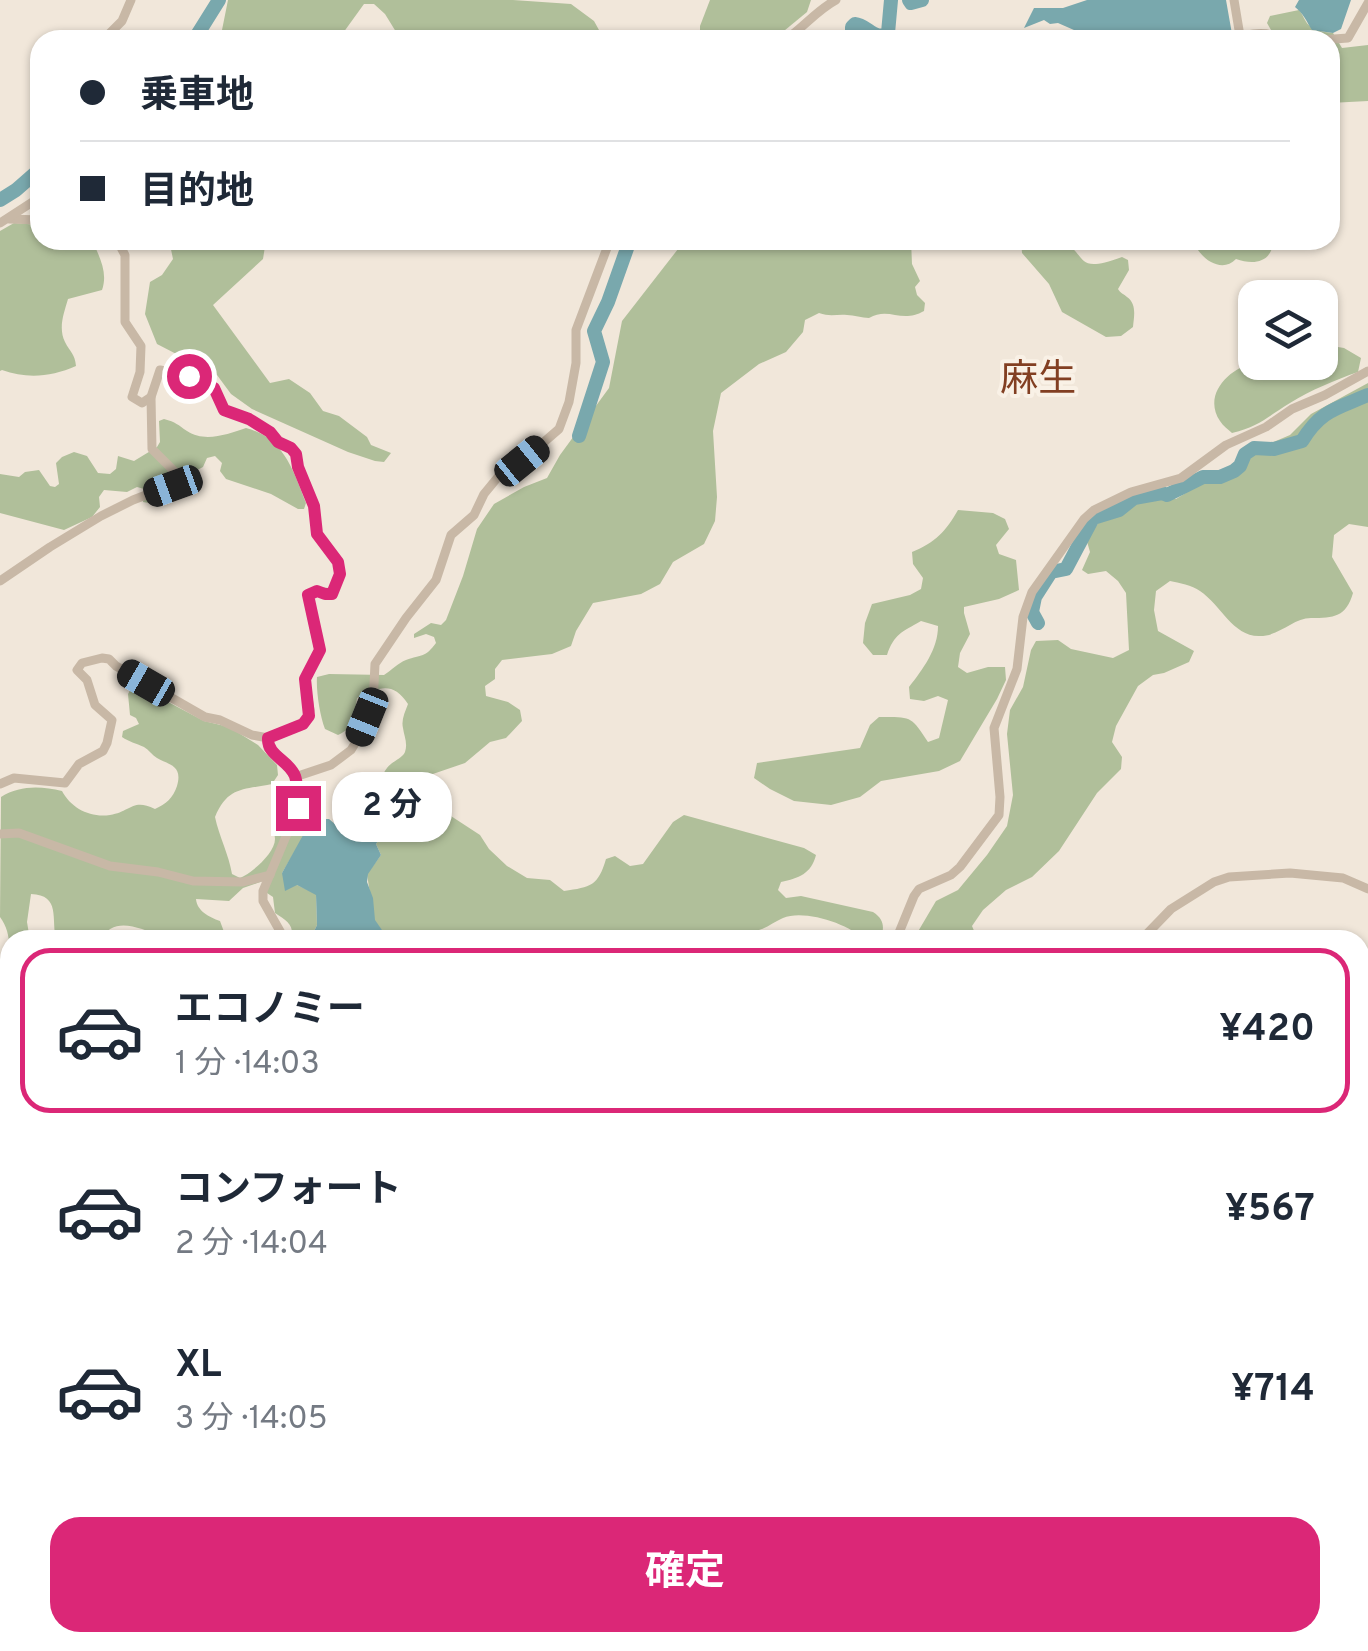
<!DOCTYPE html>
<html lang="ja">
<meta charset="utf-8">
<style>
body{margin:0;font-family:Overpass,"Noto Sans JP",sans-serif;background:#f2f2f3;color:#1f2937;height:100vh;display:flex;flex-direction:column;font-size:38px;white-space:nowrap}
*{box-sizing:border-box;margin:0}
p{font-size:32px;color:#747a83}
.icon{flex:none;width:55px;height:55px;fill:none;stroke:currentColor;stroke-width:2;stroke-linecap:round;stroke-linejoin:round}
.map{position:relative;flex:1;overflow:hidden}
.details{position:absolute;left:0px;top:930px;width:1370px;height:722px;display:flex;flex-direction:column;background:#fff;border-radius:30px 30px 0 0;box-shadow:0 2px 8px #0004}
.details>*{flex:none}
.guide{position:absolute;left:30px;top:30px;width:1310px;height:220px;border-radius:30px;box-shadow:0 2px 8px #0004;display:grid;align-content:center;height:220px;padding:0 50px;background:#fff}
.fabs{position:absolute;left:1238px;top:280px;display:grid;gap:20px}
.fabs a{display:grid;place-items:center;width:100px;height:100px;border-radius:20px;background:#fff;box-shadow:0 2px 8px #0004;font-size:50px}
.end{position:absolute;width:45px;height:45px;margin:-22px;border:12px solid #db2777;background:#fff;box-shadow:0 0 0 5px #fff}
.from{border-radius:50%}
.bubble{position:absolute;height:70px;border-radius:30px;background:#fff;box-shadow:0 2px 8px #0004;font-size:32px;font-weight:700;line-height:70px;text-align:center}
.car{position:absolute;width:30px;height:60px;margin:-30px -15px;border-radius:12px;box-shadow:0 0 8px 2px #0007;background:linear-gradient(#222 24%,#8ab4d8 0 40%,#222 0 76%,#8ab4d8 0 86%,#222 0)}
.guide b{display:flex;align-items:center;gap:35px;height:95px;font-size:38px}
.guide b+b{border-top:2px solid #e0e1e3}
.guide i{width:25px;height:25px;background:#1f2937}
ul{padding:18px 0 0;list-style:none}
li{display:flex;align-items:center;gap:30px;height:165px;margin:0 20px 15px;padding:0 30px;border:5px solid transparent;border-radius:30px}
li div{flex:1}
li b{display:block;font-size:38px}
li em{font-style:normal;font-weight:700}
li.active{border-color:#db2777}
li>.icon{width:90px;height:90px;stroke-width:1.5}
.action{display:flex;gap:20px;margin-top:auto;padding:20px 50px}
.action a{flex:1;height:115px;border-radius:30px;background:#db2777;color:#fff;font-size:40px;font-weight:700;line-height:115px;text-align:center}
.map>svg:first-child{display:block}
</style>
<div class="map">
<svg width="1368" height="1651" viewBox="0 0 1368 1651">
<rect width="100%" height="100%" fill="#f1e7da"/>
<!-- green -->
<g fill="#b0bf9a">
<polygon points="228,0 513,0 571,4 594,21 604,39 401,40 385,14 374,4 364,4 338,40 220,40"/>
<polygon points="710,0 811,0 807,12 773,40 700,40 700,26"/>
<path d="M1299 10C1302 13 1303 17 1305 20 1310 30 1322 32 1333 33L1342 48 1368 45V101L1330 103V40H1282V33L1271 30 1267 23 1270 16Z"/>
<path d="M14 223 40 225V240H85L93 242C100 258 108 273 102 290L68 299C64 313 58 328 65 342 70 352 75 354 76 366 51 377 27 379 2 370L0 371V231Z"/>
<polygon points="169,240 266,240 263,259 213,305 270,383 289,379 310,393 323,411 339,416 367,437 371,445 391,453 384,462 375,461 348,452 252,409 231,394 217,375 157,344 145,314 150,282 162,275 173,259"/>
<path d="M685 240H911L912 264 920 281 915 287 917 295 925 303 924 311C901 324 889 306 869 318 862 318 854 315 847 315 837 314 830 317 819 313L805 320 803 332 786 352 759 364 721 393 713 431 717 497 715 521 704 544 673 562 660 584 641 594 593 603 576 631 571 646 552 654 502 660 495 669V679L485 686 486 696 508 702 520 710 522 721 506 738 490 742 465 763 427 776 431 803 480 835 489 849 507 866 527 878 550 880 564 891C591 887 598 886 606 859L615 856 630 866 643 864 673 822 684 815 804 848 816 855C811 874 799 878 781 882L778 890 786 898 801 896 873 912C885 920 884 927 881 940H864C850 924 804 909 783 918 773 922 767 929 755 931 740 934 730 930 717 940H389L374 920 367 874 381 855 376 844 383 834 392 833 395 829C389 809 371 789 387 768 392 761 402 759 405 752 408 743 404 736 403 728 401 720 405 712 408 704 393 681 379 687 357 698 354 716 356 727 338 735L325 729C320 716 316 691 317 677L329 674 384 675C392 670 398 663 406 660 422 654 425 658 436 643L434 637 426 634 414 638V634L431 623 441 625 446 620 463 576 477 529 494 504 524 487 547 478 560 455 609 388 622 321Z"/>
<path d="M1021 240C1032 240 1045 238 1055 240 1092 249 1068 277 1122 257L1128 260 1129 270 1118 289C1120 293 1124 294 1127 297 1137 304 1134 316 1133 327L1121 336 1106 337 1062 312 1049 284 1022 253Z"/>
<path d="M1193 240H1281L1273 244C1270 263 1253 265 1236 259 1221 275 1198 257 1193 240Z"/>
<path d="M1320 344 1344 348 1361 358 1358 372C1335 380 1311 390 1290 403 1267 417 1260 426 1232 433 1228 429 1223 426 1220 421 1202 394 1230 368 1255 362H1320Z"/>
<path d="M1368 383V527L1349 524 1334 535 1332 557 1353 593C1346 617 1334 618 1311 618 1293 618 1280 636 1260 636 1233 637 1221 605 1200 591 1192 585 1179 583 1170 581L1156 591 1154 610 1158 631 1194 651 1189 662 1164 673 1153 675 1138 686 1116 726 1112 742 1122 757 1121 769 1097 793 1059 851 1032 877 1006 890 983 910 972 926 978 940H913L936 901 958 890 987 855 1007 826 1013 795 1007 734 1010 710 1023 687 1031 650 1036 641 1058 640 1071 649 1113 658 1129 650 1126 593 1118 581 1106 571 1088 574 1082 570 1090 552 1086 538 1100 521 1120 514 1135 502 1160 496 1176 499 1255 450 1290 435 1311 414Z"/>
<path d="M164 419C176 422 178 425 187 431 205 443 228 434 246 428 284 438 293 470 306 503L304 509H298L271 494 226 479 220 471 222 463 215 456 207 458 203 467C191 473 184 479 170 481L155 499 149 503 143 502 144 489 137 487 127 492 104 490 99 497 100 507 92 517 64 530 0 513V474L19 477 25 472 39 470 50 486 55 487 59 484 56 463 62 457 74 452 87 456 98 473 110 474 116 469 118 456 134 461 157 447 160 442 159 421Z"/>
<path d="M958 510 993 513 1005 519 1009 529 996 545 999 554 1016 560 1019 590 999 599 964 607V613L970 634 960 653 958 667 967 673 988 667H1005L1006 680 997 699 960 761 939 771 881 781 860 797 831 805 794 801 770 789 754 778 757 763 860 748 870 725 879 717C912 717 911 716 928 742L939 738 948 700 938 696 924 701 910 699 909 687C923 669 938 649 938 626L921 621C902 632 894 634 887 655H873L863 643 865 623 872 604 910 595 921 589 923 578 913 564 912 552C935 543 946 531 958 510Z"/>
<path d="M138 686 204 721 229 727 258 745 277 765 278 775 272 784C244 790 228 786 215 817 219 836 229 855 232 874L240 878C252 873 275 853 275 839 274 829 273 822 275 812L285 809 304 820 308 829 282 873 297 885 316 894 317 925 310 940H292C294 924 287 921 275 913L273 897 267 893 263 881 243 888 229 901 196 899C197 911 209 917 220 921L227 940 196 938 165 940 161 936C139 928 114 915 100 940H56C51 919 61 895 31 894L27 922 30 940H10V966L7 965C10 947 11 932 0 917L1 797C20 785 41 786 62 791 71 808 90 818 110 815 131 812 132 798 155 809 166 804 173 798 177 786 183 765 169 765 157 758 152 755 149 750 144 747 136 743 129 742 122 737L123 731 139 724 136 718 130 715 128 694 132 687Z"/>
<polygon points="0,1074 10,1076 10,1642 300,1643 299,1651 0,1651"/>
<polygon points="1360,1220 1368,1222 1368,1382 1360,1364"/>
<polygon points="1368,1623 1368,1651 1198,1651 1230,1644 1360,1642 1360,1631"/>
<polygon points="938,1643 938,1651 884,1649 880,1651 682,1651 682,1642"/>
<polygon points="994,1643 1097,1643 1101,1651 997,1651"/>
</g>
<!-- water -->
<g fill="#79a8ad">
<polygon points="1087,0 1226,0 1232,34 1224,40 1109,40 1083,34 1058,23 1050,24 1044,20 1024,28 1034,8 1063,8"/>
<path d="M1299 0H1351L1341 29 1333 33 1312 30C1307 22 1303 13 1295 7Z"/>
<polygon points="312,819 329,819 336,825 350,830 359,829 380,838 376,844 381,855 368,874 367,882 373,898 375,920 389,940 310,940 317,925 316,895 297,885 285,891 282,873"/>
</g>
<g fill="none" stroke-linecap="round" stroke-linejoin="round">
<!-- river -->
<g stroke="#79a8ad" stroke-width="14">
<polyline points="909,0 911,3 922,0"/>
<polyline points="194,40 219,0"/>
<path d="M852 40V27L855 24C867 25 876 42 888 33L891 0"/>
<polyline points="0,200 16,190 40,169"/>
<polyline points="579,436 603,362 594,331 608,302 630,240"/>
<path d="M1038 623 1032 612 1035 597 1051 572 1066 569 1093 518 1119 510 1134 498 1162 493 1167 495 1203 477H1220L1234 471 1240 466 1245 454 1254 448 1274 449 1302 441C1321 410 1336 409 1368 395"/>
</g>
<!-- minor -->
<g stroke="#c8b8a6" stroke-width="9">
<polyline points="1234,0 1240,36"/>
<polyline points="103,40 122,21 131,0"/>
<path d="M785 40C803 28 817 10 836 0"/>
<polyline points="1047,40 1064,40"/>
<path d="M1233 40C1243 34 1264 31 1274 36L1276 40"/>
<polyline points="1320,40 1348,38 1368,3"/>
<polyline points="9,219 40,220"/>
<polyline points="0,223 34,201 40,189"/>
<polyline points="117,240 125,255 125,322 141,346 140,372 132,397 142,403 151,397"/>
<polyline points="0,581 50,547 101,516 133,500 177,483 177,474 152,449 151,397 160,370 189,376 214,388 224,409 249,419 270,431 278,442 291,448 296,454 298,467 314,506 317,533 339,562 340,575 332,593 317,591 309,595 308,599 319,650 318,656 305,679 310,710 309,716 303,724 268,738 252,735 220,720 205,717 116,666 109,659 102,658 82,663 77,670 87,680 95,705 112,720 107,743 103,751 79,764 65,783 14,778 0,784"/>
<polyline points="268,738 268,748 280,757 295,777 300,803 263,891 263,901 285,940"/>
<polyline points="295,777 331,765 351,750 359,737 373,704 375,664 406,618 436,580 451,535 474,515 484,494 498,477 522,461 559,429 569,402 576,363 576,330 610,240"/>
<polyline points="0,834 19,833 110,866 158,872 193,881 243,882 270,875"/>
<polyline points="896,940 914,896 919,889 951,875 960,867 999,815 1000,797 994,728 1017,669 1023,617 1032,592 1084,519 1094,510 1131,492 1181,478 1226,445 1266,427 1292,409 1325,395 1368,371"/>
<polyline points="1141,940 1171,909 1214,882 1229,877 1290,873 1343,878 1368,889"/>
<polyline points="1360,1581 1368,1577"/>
<polyline points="378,1642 380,1651"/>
<polyline points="1128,1642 1151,1645 1177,1642"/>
<polyline points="54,1651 54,1642"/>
<polyline points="573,1651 573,1642"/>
</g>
</g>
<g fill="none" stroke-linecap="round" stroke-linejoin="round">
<!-- route -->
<path stroke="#db2777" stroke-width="12" d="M189 376 214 388 224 410 249 419 270 432 278 442 291 448 296 454 298 467 314 506 317 534 338 562 340 574 332 594H325L317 591 308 595 320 650 305 679 309 716 303 724 268 738C267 756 289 760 295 776 297 782 299 802 298 808"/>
</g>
<g text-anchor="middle" stroke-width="8" stroke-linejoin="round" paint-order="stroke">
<!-- quarter labels -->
<g font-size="38" fill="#823f22" stroke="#f9f1e6">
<text x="1038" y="391">麻生</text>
</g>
</g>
</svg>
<div class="fabs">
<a><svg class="icon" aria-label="layers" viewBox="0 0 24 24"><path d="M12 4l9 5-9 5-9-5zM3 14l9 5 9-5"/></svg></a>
</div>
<i class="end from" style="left:189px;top:376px"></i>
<i class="end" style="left:298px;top:808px"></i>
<div class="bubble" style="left:332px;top:772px;width:120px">2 分</div>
<i class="car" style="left:522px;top:461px;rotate:51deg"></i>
<i class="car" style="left:173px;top:486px;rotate:250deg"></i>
<i class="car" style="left:146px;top:683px;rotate:300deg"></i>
<i class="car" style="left:367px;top:717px;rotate:202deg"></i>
<div class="guide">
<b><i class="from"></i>乗車地</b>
<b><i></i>目的地</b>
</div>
<section class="details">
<ul>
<li class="active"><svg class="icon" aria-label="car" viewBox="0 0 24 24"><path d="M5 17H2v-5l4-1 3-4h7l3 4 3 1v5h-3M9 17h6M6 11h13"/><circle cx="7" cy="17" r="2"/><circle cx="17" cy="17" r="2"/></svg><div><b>エコノミー</b><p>1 分 · 14:03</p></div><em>¥420</em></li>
<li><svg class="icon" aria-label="car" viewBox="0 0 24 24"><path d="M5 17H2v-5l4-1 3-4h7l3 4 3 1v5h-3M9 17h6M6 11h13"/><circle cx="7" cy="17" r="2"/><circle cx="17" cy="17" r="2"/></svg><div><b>コンフォート</b><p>2 分 · 14:04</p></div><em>¥567</em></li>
<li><svg class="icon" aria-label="car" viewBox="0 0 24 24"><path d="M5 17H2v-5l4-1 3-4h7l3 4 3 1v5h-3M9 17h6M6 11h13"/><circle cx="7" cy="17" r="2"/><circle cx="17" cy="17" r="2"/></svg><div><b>XL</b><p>3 分 · 14:05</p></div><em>¥714</em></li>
</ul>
<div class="action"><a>確定</a></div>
</section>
</div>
